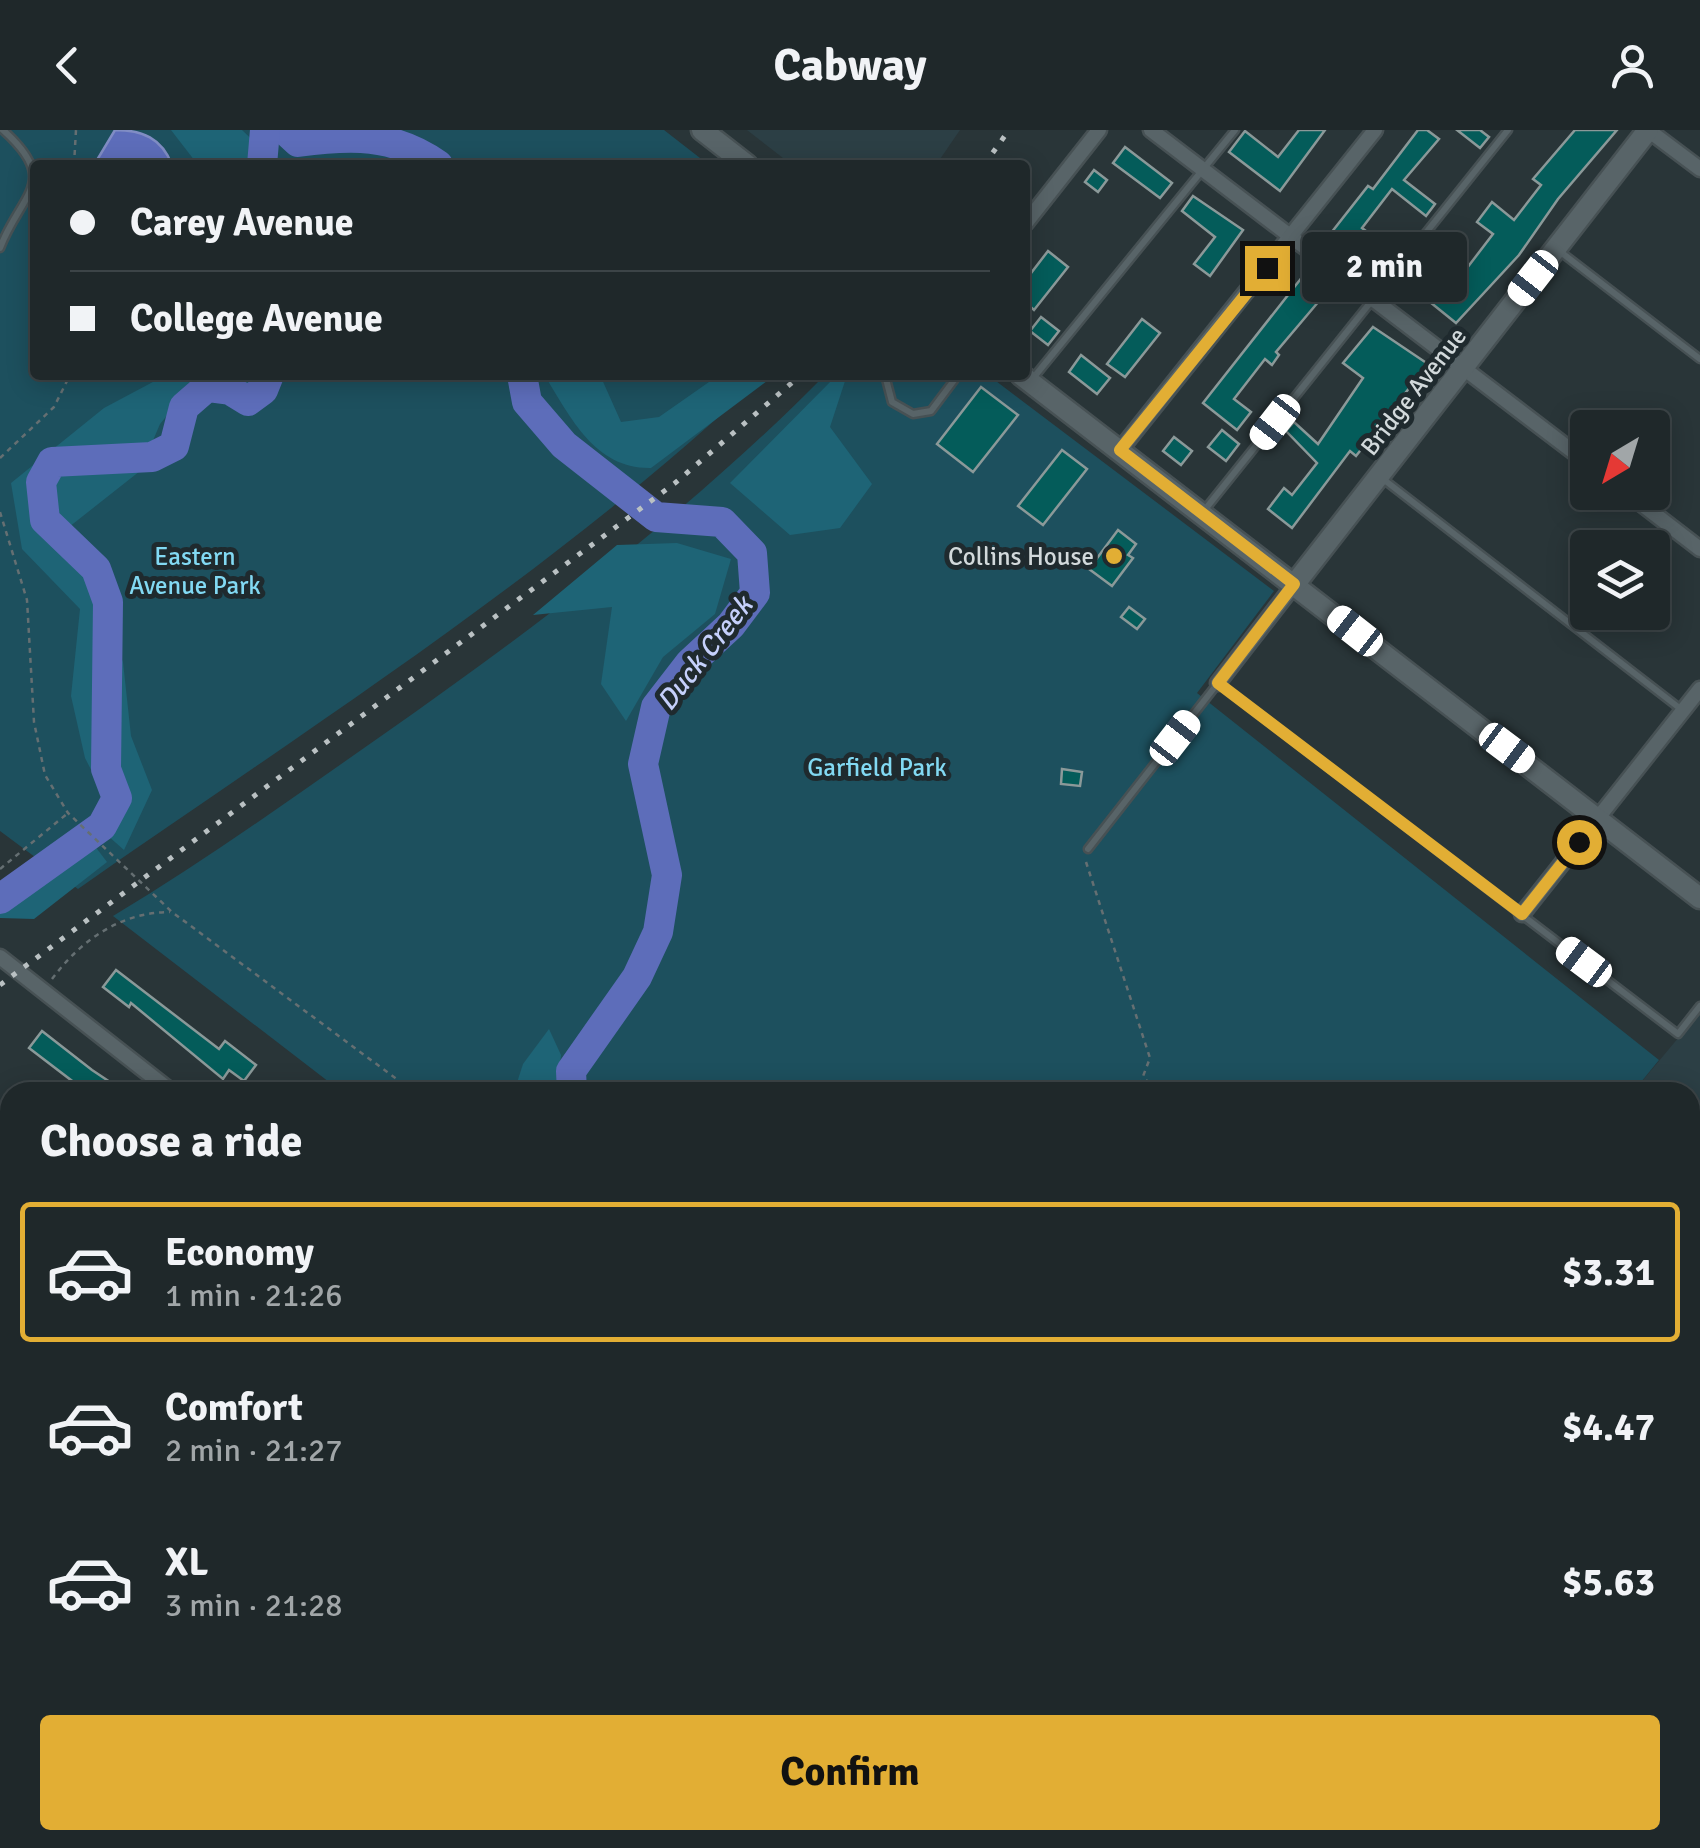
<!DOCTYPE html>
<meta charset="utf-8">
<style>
body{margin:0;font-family:Signika,sans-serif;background:#273032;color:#f1f3f6;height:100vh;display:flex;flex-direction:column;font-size:38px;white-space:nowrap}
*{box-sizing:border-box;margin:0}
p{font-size:32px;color:#a1a6a8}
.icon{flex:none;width:55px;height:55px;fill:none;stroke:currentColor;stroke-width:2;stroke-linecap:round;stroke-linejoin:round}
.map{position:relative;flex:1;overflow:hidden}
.side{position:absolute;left:0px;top:952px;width:1700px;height:768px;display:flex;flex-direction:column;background:#1f282a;border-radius:30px 30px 0 0;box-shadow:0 5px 25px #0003,0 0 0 2px #3c4447}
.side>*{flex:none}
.top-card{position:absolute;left:30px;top:30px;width:1000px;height:220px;border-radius:10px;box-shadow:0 5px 25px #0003,0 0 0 2px #3c4447;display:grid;align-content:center;height:220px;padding:0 40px;background:#1f282a}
.needle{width:65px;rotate:218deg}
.fabs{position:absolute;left:1570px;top:280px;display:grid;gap:20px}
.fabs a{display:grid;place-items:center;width:100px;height:100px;border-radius:10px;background:#1f282a;box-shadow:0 5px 25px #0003,0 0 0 2px #3c4447;font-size:50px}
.end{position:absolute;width:45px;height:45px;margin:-22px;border:12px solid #e2ae34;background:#111;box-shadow:0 0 0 5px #111}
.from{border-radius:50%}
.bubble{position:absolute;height:70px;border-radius:10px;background:#1f282a;box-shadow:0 5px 25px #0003,0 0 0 2px #3c4447;font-size:32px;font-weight:700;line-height:70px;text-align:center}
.car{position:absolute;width:30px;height:60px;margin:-30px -15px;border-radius:12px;box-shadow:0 0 8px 2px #0007;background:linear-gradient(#fff 24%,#345 0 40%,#fff 0 76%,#345 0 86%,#fff 0)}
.top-card b{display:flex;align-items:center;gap:35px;height:95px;font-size:38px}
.top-card b+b{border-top:2px solid #3c4447}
.top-card i{width:25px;height:25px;background:#f1f3f6}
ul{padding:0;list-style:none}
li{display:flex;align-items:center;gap:30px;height:140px;margin:0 20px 15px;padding:0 20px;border:5px solid transparent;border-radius:10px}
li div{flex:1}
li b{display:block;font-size:38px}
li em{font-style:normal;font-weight:700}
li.active{border-color:#e2ae34}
li>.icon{width:90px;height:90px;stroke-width:1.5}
h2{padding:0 40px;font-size:45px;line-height:120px}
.button{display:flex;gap:20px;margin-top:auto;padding:20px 40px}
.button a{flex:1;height:115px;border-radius:10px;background:#e2ae34;color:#111;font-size:40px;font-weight:700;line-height:115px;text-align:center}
header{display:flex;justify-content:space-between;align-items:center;height:130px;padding:0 40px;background:#1f282a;font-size:45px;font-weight:700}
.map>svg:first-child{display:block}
</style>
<header><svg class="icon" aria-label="back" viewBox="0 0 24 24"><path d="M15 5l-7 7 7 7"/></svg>Cabway<svg class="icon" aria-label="person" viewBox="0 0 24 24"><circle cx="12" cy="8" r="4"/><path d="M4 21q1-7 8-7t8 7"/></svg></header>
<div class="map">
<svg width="1700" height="1718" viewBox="0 0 1700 1718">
<rect width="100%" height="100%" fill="#293538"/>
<!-- built -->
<g fill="#2c3f45">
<polygon points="747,0 960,0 936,35 792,35"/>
<polygon points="1700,882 1700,1320 1690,1332 1690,962 1633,962"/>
<polygon points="0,1525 10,1533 10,1710 241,1710 251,1718 0,1718"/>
</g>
<!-- green -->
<g fill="#1d505e">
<path d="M0 0H664L709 35H35V245H764C557 441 311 596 78 759L0 701Z"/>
<path d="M825 245H988L1274 461 1197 563 1659 930 1633 962H342L113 786C206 730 294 667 384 604 539 495 692 380 825 245Z"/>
<polygon points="1690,1210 1700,1217 1700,1297 1690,1309"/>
<polygon points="467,1710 813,1710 813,1718 466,1718"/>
</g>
<!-- forest -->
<g fill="#1e6476">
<polygon points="171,0 242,0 278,35 198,35"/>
<polygon points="166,245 276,245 277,252 188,260 160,294 140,341 50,412 87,444 123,532 131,606 152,660 124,720 90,690 103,663 85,628 71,566 80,479 22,419 11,353 104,278"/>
<path d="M600 245 621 292 659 287 719 245H769L767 251 651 338C595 339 571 288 545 246Z"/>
<polygon points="837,245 847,245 830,297 872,354 840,398 790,405 730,353"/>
<polygon points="677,413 731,429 715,484 663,527 626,591 601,554 612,477 533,485 617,415"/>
<polygon points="94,715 107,732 34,789 0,788 0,782"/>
<polygon points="549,899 561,925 557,962 514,962 523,934"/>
<polygon points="476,1710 681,1710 680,1718 474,1718"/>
</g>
<!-- water -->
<path fill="#5d6dba" stroke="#808dc4" stroke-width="2.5" d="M115 0C142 0 162 8 172 35H94Z"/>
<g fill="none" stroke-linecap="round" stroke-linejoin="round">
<!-- river -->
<g stroke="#5d6dba" stroke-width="30">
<path d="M285 0 298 12C350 5 393 3 438 35"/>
<polyline points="262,35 265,0"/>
<polyline points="522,245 527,272 564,315 656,387 722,392 752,423 755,463 731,495 690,533 656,577 643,634 667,745 658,802 637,847 571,941 572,962"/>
<polyline points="0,769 102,696 117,668 106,639 108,472 96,439 45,390 41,352 52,332 152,327 174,316 184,277 207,257 230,260 248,271 263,260 269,245"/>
<polyline points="694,1718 694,1710"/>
</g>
</g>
<!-- building -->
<g fill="#045c5a" stroke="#8b9999" stroke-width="2.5">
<polygon points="1299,0 1325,0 1280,61 1229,22 1245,1 1278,27"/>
<polygon points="1418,0 1427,0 1439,9 1404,50 1435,74 1426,86 1392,59 1362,98 1370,104 1356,122 1331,103 1368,56 1373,59"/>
<polygon points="1457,0 1480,0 1489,7 1480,18"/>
<polygon points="1575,0 1617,0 1558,69 1519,125 1456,193 1430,172 1449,149 1439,141 1451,126 1467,138 1493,104 1477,92 1492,72 1514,90 1541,55 1533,49"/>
<polygon points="1125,17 1172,53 1160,68 1113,33"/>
<polygon points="1094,40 1107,50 1098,62 1085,52"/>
<polygon points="1193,66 1243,100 1210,146 1194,134 1215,107 1182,81"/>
<polygon points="1389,115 1400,123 1391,135 1380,126"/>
<polygon points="1048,121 1068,137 1034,180 1025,172 1025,151"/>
<polygon points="1303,146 1325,164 1276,222 1279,225 1272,235 1265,229 1234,269 1251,282 1237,300 1203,273"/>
<polygon points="1041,187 1059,201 1048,215 1030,201"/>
<polygon points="1142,189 1160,203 1125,247 1107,234"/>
<polygon points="1373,197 1428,234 1356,326 1350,321 1292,398 1268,379 1284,358 1292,365 1317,333 1286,301 1294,292 1318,314 1363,248 1343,233"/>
<polygon points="1081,225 1110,248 1097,264 1069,242"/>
<polygon points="981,257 1018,285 973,342 937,314"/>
<polygon points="1222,300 1239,314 1226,331 1208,317"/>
<polygon points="1174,307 1192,321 1181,335 1163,321"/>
<polygon points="1062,320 1087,339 1043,395 1018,376"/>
<polygon points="1118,400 1136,414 1128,425 1133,428 1112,456 1089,439"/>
<polygon points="1129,477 1145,489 1137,499 1121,487"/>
<polygon points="1062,639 1082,642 1080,656 1061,654"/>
<polygon points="116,840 219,919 225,911 256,935 244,951 229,940 223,949 131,873 129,877 103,857"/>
<polygon points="42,901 92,940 125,962 75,962 80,957 29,918"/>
</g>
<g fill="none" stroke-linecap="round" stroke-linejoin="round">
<defs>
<g id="lane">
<path d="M0 118C21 63 61 52 3 0"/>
<polyline points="1558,120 1700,229"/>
<polyline points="890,245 886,249 892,272 913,284 931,281 958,245"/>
<polyline points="1034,247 1235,0"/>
<polyline points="1383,349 1682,580"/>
<polyline points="1203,382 1508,0"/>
<polyline points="1088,719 1218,553 1678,904 1700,876"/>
<polyline points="1690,1550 1700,1538"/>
<polyline points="0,1636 10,1637"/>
<polyline points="72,1710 73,1718"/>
<polyline points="448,1718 448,1710"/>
<polyline points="1558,1718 1564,1710"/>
</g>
<g id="street">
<polyline points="1151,0 1588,333"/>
<polyline points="1648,0 1700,39"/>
<polyline points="1025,94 1099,0"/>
<polyline points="1120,320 1375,0"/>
<polyline points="1626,362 1700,419"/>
<polyline points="1218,553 1294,455"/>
<polyline points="1522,784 1700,559"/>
<polyline points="0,827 172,962"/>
<polyline points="0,1065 10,1073"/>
<polyline points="1690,1348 1700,1336"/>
<polyline points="1690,1383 1700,1391"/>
<polyline points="0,1386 10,1394"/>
<polyline points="1004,1710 1044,1718"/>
<polyline points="1299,1710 1310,1718"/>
<polyline points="369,1718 369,1710"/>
<polyline points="925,1718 986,1710"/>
<polyline points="1093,1718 1097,1710"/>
<polyline points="1394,1718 1400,1710"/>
</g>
<g id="secondary">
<polyline points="702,0 747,35"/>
<polyline points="1021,245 1700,768"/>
<polyline points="1294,455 1648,0"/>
</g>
</defs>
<!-- lane casing -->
<use href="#lane" stroke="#475154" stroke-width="11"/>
<!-- street casing -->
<use href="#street" stroke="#475154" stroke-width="19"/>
<!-- secondary casing -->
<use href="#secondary" stroke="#475154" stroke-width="25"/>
<!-- path -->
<g stroke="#656f72" stroke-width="2.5" stroke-dasharray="5 5" stroke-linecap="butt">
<polyline points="74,35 76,0"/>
<polyline points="35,142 29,170 35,191"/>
<polyline points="0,328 54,277 70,245"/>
<polyline points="0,382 27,470 34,592 45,645 68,683 172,782 414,962"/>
<polyline points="1086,732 1150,928 1137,962"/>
<polyline points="0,739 68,683"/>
<path d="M52 849C81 810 121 782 170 782"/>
<polyline points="1146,950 1160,962"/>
<polyline points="756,1718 757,1710"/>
</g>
<!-- lane -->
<use href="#lane" stroke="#586468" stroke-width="6"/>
<!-- street -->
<use href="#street" stroke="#586468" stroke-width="14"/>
<!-- secondary -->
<use href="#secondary" stroke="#586468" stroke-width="20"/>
<!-- rail -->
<g stroke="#bac1c3" stroke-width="5" stroke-dasharray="5 10" stroke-linecap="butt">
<polyline points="984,35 1009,0"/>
<polyline points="0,855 675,353 801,245"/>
</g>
</g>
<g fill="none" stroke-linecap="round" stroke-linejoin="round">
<!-- route -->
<polyline stroke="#e2ae34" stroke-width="12" points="1267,138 1120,320 1294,454 1218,553 1522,784 1579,712"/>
</g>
<!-- markers -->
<circle fill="#e2ae34" stroke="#1f2a2e" stroke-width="4" cx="1114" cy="426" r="10"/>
<g text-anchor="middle" stroke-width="10" stroke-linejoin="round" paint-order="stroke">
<!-- street labels -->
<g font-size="25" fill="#d2d9db" stroke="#1f2a2e">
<text transform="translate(1413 261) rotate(-52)" y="9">Bridge Avenue</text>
</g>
<!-- park labels -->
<g font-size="25" fill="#82d9f3" stroke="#1f2a2e">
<text x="195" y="435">Eastern<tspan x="195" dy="29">Avenue Park</tspan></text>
<text x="877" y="646">Garfield Park</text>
</g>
<!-- poi labels -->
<g font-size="25" fill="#d2d9db" stroke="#1f2a2e" text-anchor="end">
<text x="1094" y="435">Collins House</text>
</g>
<!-- water labels -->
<g font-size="28" font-style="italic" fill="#c5d0fb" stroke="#1f2a2e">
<text transform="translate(704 523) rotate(-52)" y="10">Duck Creek</text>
</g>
</g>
</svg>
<div class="fabs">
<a><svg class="needle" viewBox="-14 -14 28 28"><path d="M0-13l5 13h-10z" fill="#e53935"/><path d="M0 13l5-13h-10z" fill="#a1a6a8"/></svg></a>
<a><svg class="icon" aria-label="layers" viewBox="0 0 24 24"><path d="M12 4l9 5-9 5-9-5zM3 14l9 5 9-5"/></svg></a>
</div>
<i class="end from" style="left:1579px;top:712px"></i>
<i class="end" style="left:1267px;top:138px"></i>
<div class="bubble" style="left:1302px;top:102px;width:165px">2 min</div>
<i class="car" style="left:1533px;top:148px;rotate:218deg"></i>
<i class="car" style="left:1275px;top:292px;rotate:218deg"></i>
<i class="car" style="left:1355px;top:501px;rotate:308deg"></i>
<i class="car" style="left:1175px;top:608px;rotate:38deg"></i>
<i class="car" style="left:1507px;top:618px;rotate:127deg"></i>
<i class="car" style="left:1584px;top:832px;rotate:307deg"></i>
<div class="top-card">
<b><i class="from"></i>Carey Avenue</b>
<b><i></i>College Avenue</b>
</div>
<section class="side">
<h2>Choose a ride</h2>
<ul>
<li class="active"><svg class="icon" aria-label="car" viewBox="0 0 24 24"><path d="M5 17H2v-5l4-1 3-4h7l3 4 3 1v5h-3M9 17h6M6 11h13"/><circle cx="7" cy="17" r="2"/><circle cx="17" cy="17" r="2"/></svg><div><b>Economy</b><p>1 min · 21:26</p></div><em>$3.31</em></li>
<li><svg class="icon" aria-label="car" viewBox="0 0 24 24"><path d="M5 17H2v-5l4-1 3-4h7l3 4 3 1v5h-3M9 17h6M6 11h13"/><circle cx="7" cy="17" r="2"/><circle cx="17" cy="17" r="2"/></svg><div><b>Comfort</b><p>2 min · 21:27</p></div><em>$4.47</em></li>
<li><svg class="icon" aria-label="car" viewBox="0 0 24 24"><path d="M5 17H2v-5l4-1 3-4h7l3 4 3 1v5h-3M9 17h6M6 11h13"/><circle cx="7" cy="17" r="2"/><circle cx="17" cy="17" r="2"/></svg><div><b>XL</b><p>3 min · 21:28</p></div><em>$5.63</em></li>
</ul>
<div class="button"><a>Confirm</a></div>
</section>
</div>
